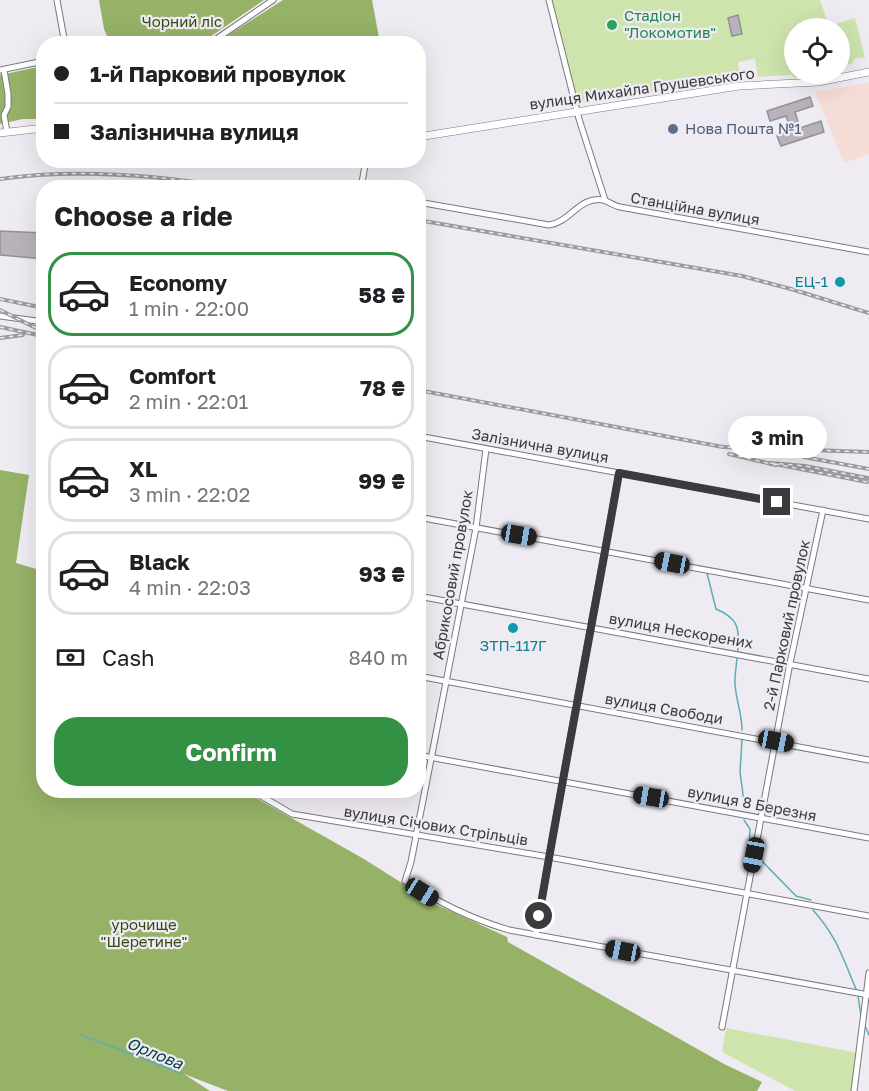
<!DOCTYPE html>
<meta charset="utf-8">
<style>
body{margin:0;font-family:"Golos Text",sans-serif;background:#f2f2f2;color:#202124;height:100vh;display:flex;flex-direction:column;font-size:22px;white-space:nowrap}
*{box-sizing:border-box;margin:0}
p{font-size:20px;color:#757577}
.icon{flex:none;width:33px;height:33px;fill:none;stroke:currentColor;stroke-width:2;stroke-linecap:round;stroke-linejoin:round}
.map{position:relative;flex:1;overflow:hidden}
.side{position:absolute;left:36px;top:180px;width:390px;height:618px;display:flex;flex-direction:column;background:#fff;border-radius:24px;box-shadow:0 6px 24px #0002}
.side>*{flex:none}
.top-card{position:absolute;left:36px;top:36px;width:390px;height:132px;border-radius:24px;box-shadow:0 6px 24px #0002;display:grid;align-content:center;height:132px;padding:0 18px;background:#fff}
.buttons{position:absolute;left:784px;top:18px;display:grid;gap:12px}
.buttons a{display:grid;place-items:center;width:66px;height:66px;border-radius:50%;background:#fff;box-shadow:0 6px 24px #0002;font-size:30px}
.end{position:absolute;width:27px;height:27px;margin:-14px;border:8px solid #3b3a3c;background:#fff;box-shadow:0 0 0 3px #fff}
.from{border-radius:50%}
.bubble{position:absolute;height:42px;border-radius:21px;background:#fff;box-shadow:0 6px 24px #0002;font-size:20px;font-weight:700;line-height:42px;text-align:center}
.car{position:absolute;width:18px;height:36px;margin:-18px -9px;border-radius:8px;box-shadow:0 0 4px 2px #0007;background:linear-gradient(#222 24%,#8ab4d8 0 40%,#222 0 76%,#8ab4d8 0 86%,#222 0)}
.top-card b{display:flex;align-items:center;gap:21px;height:57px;font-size:22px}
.top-card b+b{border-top:2px solid #e0e0e0}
.top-card i{width:15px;height:15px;background:#202124}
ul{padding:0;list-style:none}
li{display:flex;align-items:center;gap:18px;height:84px;margin:0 12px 9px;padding:0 6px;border:3px solid #e0e0e0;border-radius:24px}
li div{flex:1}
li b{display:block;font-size:22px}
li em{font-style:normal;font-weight:700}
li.selected{border-color:#339143}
li>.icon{width:54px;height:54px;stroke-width:1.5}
h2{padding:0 18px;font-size:27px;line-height:72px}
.pay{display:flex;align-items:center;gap:15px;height:66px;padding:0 18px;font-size:22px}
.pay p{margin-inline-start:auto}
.primary-button{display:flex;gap:12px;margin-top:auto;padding:12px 18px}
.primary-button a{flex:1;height:69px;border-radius:24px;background:#339143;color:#fff;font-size:24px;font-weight:700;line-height:69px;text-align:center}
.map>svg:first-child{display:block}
</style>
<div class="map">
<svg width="869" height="1091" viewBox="0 0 869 1091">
<rect width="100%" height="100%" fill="#efebf2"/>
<!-- education -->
<polygon fill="#f6dcd6" points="869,83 869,154 844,163 815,92"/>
<!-- green -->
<g fill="#cee4ad">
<polygon points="552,0 820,0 829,26 855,18 865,58 855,58 852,64 840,66 840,28 795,28 795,74 807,74 794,78 792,75 758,77 755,59 738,62 740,79 578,103"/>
<polygon points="726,1028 858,1053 852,1091 795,1091 722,1052"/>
</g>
<!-- forest -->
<g fill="#96b267">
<polygon points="99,0 264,0 201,43 110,43 104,29"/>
<polygon points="283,0 372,0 380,43 216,43"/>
<polygon points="43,66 43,119 23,119 0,124 0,75"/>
<polygon points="0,470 29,475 16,563 43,571 44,790 244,791 364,859 435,904 507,937 508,942 724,1064 762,1082 757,1091 228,1091 184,1074 210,1091 0,1091"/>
</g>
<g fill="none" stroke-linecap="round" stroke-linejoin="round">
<!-- stream -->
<g stroke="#5daeb5" stroke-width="1.5">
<path d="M707 573 716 609C723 612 731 616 735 623 743 636 734 668 735 684 736 700 742 714 742 730"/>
<polyline points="742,739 740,772 745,809"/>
<polyline points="744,820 750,829 749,848 753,851"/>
<polyline points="756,855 796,896 811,900"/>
<path d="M813 910C837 937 842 956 856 989"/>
<polyline points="858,996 861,1016"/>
<polyline points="865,1026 869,1035"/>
<polyline points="81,1035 181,1073"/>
</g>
</g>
<!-- building -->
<g fill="#b8b3ba" stroke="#949097" stroke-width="1.5">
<polygon points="738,15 742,34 732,36 728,18"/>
<polygon points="810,97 813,106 795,112 800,128 821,121 824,132 781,146 777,136 791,131 786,116 770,121 767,111"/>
<polygon points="0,231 44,233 44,259 0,255"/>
</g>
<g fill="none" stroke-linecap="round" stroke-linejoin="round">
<defs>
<g id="minor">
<polyline points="57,0 65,44"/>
<polyline points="549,0 579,119 605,200"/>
<polyline points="209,44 273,0"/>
<polyline points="0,70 44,61"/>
<polyline points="4,70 8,94 8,107 4,115 7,132"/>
<polyline points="361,188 366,160"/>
<path d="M418 202 549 225C571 222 579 196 603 200 608 201 614 206 620 207L869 252"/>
<polyline points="0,316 44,322"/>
<polyline points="418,436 869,519"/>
<path d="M486 449 476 528 411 862 405 881C440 903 469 918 509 930L869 995"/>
<polyline points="418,517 869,600"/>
<polyline points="418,596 869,679"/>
<polyline points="418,676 869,760"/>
<polyline points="418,755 869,838"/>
<polyline points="251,790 292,814 549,857 869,916"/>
<path d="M536 935C561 781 591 627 619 473"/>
<polyline points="722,1027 790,663 823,510"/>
<polyline points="854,1091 869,973"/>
</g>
<g id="major">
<polyline points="0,133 44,128"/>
<polyline points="418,137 739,86 818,82 869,72"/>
</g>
</defs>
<!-- minor casing -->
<use href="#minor" stroke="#7c787f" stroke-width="7"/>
<!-- major casing -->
<use href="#major" stroke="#7c787f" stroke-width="8"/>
<!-- minor -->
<use href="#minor" stroke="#fff" stroke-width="5"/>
<!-- major -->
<use href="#major" stroke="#fff" stroke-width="7"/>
<defs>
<g id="rail">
<path d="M0 179C77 168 158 175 235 188"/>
<polyline points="418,220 742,276 791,289 869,313"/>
<polyline points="0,299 44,308"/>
<polyline points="0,310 44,332"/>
<polyline points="0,327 38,335"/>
<polyline points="0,338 23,335"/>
<polyline points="418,390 723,447 869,452"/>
<polyline points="729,454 776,465"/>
<polyline points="804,457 869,469"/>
<polyline points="867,482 770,463 805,466 868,478"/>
</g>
</defs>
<!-- rail casing -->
<use href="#rail" stroke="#9d9a9f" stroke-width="4"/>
<!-- rail -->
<use href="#rail" stroke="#efebf2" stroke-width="1.5" stroke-dasharray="4.5" stroke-linecap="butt"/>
</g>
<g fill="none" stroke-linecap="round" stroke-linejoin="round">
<!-- route -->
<path stroke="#3b3a3c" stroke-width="8" d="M539 916C564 768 593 621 619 473L777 502"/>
</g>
<!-- markers -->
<circle fill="#2e9e5b" stroke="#efebf2" stroke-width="2" cx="612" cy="25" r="6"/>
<circle fill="#5c6f8a" stroke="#efebf2" stroke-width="2" cx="673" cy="129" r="6"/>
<g fill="#0f9aa8" stroke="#efebf2" stroke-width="2">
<circle cx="840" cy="282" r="6"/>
<circle cx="513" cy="628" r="6"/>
</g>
<g text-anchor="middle" stroke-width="4.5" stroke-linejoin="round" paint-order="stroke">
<!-- leisure labels -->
<g font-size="15" fill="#27864d" stroke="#efebf2" text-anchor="start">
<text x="624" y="21">Стадіон<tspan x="624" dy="17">"Локомотив"</tspan></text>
</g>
<!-- park labels -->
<g font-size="15" fill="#374811" stroke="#efebf2">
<text x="182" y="27">Чорний ліс</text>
<text x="144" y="930">урочище<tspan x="144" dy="17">"Шеретине"</tspan></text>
</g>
<!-- street labels -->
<g font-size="15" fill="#3b3a3c" stroke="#efebf2">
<text transform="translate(642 89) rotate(-8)" y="5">вулиця Михайла Грушевського</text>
<text transform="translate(695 209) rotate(10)" y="5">Станційна вулиця</text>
<text transform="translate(540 446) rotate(10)" y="5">Залізнична вулиця</text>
<text transform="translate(453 575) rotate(-80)" y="5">Абрикосовий провулок</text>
<text transform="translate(787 625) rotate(-78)" y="5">2-й Парковий провулок</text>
<text transform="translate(681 631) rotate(10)" y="5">вулиця Нескорених</text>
<text transform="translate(664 709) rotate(10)" y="5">вулиця Свободи</text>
<text transform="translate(752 804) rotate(11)" y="5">вулиця 8 Березня</text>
<text transform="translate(436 826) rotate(9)" y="5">вулиця Січових Стрільців</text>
</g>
<!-- service labels -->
<g font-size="15" fill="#4e5e75" stroke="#efebf2" text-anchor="start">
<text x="685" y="134">Нова Пошта №1</text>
</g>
<!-- culture labels -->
<g font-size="15" fill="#0d838f" stroke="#efebf2" text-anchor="end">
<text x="828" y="287">ЕЦ-1</text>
<text x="513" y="651" text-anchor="middle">ЗТП-117Г</text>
</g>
<!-- water labels -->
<g font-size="16" font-style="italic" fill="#013c40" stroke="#efebf2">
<text transform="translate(155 1053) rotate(22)" y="6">Орлова</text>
</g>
</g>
</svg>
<div class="buttons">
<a><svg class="icon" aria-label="locate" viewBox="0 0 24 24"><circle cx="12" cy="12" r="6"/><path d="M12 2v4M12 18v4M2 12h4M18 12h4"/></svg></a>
</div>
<i class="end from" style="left:539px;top:916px"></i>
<i class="end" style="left:777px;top:502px"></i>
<div class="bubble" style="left:728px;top:416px;width:99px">3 min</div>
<i class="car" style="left:519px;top:535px;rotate:100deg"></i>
<i class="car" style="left:672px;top:563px;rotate:281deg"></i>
<i class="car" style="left:776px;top:741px;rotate:101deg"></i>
<i class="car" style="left:651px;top:797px;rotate:280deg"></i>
<i class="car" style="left:754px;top:855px;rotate:191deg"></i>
<i class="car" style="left:422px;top:892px;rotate:122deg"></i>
<i class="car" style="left:623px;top:951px;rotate:281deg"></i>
<div class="top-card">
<b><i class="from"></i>1-й Парковий провулок</b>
<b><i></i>Залізнична вулиця</b>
</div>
<section class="side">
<h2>Choose a ride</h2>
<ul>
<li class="selected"><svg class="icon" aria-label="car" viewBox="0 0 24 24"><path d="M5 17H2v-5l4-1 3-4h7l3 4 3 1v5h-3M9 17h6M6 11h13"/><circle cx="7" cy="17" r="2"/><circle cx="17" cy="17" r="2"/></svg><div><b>Economy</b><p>1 min · 22:00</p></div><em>58 ₴</em></li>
<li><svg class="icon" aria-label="car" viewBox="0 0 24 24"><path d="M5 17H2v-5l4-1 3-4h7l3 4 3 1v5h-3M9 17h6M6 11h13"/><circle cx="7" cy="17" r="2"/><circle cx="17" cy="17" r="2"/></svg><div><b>Comfort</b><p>2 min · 22:01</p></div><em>78 ₴</em></li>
<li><svg class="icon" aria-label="car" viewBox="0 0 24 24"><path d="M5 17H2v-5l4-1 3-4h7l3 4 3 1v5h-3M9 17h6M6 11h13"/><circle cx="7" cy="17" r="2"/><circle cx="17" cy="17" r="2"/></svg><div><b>XL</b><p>3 min · 22:02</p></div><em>99 ₴</em></li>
<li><svg class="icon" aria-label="car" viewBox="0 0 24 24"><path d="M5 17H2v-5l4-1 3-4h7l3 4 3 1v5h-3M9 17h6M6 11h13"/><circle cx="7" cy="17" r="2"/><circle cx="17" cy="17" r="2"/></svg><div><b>Black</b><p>4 min · 22:03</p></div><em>93 ₴</em></li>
</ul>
<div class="pay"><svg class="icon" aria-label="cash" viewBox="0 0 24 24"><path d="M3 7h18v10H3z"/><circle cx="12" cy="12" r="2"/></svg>Cash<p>840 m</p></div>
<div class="primary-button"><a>Confirm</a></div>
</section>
</div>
